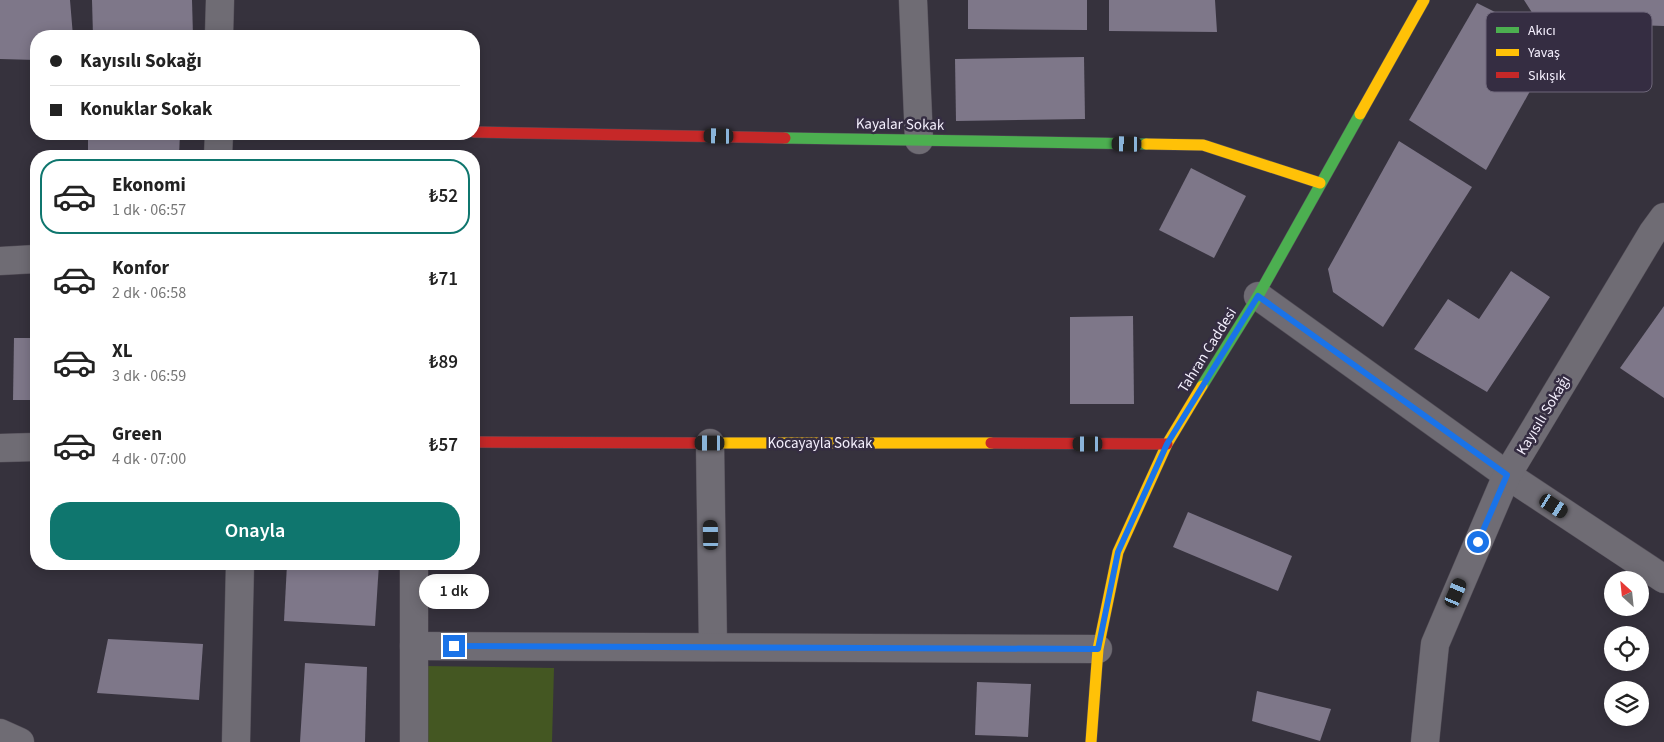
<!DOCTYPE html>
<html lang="tr">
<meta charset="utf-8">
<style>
body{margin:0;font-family:"Source Sans 3",sans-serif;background:#f2f2f2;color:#222;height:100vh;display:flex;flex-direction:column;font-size:19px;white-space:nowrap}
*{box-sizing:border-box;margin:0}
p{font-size:16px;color:#767676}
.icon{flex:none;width:28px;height:28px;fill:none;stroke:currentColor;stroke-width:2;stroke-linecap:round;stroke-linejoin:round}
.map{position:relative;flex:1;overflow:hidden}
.sheet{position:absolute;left:30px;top:150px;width:450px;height:420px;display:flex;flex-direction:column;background:#fff;border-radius:20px;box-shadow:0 2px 12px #0003}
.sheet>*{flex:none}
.banner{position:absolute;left:30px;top:30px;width:450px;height:110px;border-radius:20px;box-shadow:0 2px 12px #0003;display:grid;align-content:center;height:110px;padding:0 20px;background:#fff}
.needle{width:32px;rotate:333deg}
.fabs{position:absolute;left:1604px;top:571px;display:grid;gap:10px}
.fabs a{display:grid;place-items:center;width:45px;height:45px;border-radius:50%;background:#fff;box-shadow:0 2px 12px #0003;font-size:25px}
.end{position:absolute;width:22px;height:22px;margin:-11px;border:6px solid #1a73e8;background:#fff;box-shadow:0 0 0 2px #fff}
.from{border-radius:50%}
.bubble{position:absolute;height:35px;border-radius:18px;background:#fff;box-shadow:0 2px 12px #0003;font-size:16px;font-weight:600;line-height:35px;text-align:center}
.car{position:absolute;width:15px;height:30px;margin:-15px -8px;border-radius:6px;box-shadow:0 0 4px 1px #0007;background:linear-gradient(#222 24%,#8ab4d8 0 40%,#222 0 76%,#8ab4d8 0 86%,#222 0)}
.banner b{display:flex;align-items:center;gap:18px;height:48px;font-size:19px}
.banner b+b{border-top:1px solid #e0e0e0}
.banner i{width:12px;height:12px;background:#222}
ul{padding:9px 0 0;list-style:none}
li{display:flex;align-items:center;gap:15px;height:75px;margin:0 10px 8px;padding:0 10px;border:2px solid transparent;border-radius:20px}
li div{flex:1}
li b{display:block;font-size:19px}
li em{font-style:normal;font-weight:600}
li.selected{border-color:#0f766e}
li>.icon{width:45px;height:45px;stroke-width:1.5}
.action{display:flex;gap:10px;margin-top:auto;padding:10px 20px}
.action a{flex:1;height:58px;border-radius:20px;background:#0f766e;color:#fff;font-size:20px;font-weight:600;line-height:58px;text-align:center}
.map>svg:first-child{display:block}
</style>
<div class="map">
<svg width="1664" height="742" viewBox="0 0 1664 742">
<rect width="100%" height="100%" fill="#36323d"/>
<!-- green -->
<polygon fill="#445722" points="425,666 554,668 552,742 428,742"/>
<!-- building -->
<g fill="#7e7789">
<polygon points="0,0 70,0 73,36 36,36 36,60 0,59"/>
<polygon points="92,0 192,0 193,36 93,36"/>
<polygon points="968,0 1087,0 1087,30 968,29"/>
<polygon points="1109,0 1215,0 1217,32 1109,31"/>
<polygon points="1524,0 1664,0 1664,26 1575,23 1572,47 1554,47"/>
<polygon points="1477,3 1505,17 1539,75 1486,170 1409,120"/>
<polygon points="1084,57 1085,119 956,121 955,59"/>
<polygon points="88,134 180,134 179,156 88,156"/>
<polygon points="1399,141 1472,187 1383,327 1333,292 1328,269"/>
<polygon points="1191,168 1246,196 1214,258 1159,230"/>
<polygon points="1511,271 1550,297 1487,392 1414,349 1448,299 1479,319"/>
<polygon points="1664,306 1664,398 1620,368"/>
<polygon points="1133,316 1134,404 1070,404 1070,317"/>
<polygon points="14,338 36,338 36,400 13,400"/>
<polygon points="1188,512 1292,556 1278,591 1173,547"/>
<polygon points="287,564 379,564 375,626 284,621"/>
<polygon points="108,639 203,644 199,700 97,693"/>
<polygon points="305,663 367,667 365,742 300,742"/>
<polygon points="977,682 1031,684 1028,737 975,735"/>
<polygon points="1257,691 1331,709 1320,741 1252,721"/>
</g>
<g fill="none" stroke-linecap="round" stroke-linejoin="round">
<defs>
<g id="street">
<polyline points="913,0 919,140"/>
<polyline points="219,36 220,0"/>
<polyline points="218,156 219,134"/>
<polyline points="0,261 36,259"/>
<polyline points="1258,296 1507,475 1664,579"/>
<polyline points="710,443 713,647"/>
<polyline points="0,448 36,447"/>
<polyline points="414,646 1098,649"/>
<polyline points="0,733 20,742"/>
<polyline points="236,742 240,564"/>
<polyline points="414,742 414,564"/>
<polyline points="1425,742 1435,644 1507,475 1653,232 1664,217"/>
</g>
<g id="fast">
<polyline points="785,138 1146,144"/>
<polyline points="1202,386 1258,296 1360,114"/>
</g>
<g id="slow">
<polyline points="1360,114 1424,0"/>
<polyline points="1146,144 1203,145 1320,183"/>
<polyline points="699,443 991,443"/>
<polyline points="1091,742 1098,649 1118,552 1167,444 1202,386"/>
</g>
<g id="jam">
<polyline points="474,132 785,138"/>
<polyline points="474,442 699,443"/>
<polyline points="991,443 1167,444"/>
</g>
</defs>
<!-- street casing -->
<use href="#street" stroke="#524d57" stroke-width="29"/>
<!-- fast casing -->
<use href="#fast" stroke="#524d57" stroke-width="12"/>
<!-- slow casing -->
<use href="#slow" stroke="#524d57" stroke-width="12"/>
<!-- jam casing -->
<use href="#jam" stroke="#524d57" stroke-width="12"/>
<!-- street -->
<use href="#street" stroke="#6f6c74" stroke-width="28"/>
<!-- fast -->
<use href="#fast" stroke="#4caf50" stroke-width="11"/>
<!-- slow -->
<use href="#slow" stroke="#ffc107" stroke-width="11"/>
<!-- jam -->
<use href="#jam" stroke="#c62828" stroke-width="11"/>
</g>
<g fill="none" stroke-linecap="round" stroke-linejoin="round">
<!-- route -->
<polyline stroke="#1a73e8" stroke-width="6" points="454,646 1098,649 1118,552 1167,444 1258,296 1507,475 1478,542"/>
</g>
<g text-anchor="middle" stroke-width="5" stroke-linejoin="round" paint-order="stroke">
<!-- street labels -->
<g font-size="15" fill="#f4effd" stroke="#352d42">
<text transform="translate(900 124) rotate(1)" y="5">Kayalar Sokak</text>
<text transform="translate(1207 350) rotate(-58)" y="5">Tahran Caddesi</text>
<text transform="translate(1543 415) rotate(-59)" y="5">Kayısılı Sokağı</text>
<text x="820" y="448">Kocayayla Sokak</text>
</g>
</g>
<!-- legend -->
<rect x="1486" y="12" width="166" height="80" rx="8" fill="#352d42" stroke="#6e677a" stroke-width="1"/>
<rect x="1496" y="27" width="23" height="6" fill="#4caf50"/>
<rect x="1496" y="49" width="23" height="7" fill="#ffc107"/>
<rect x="1496" y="72" width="23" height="6" fill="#c62828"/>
<g font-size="14" fill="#f4effd">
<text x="1528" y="35">Akıcı</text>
<text x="1528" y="57">Yavaş</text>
<text x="1528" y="80">Sıkışık</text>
</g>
</svg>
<div class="fabs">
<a><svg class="needle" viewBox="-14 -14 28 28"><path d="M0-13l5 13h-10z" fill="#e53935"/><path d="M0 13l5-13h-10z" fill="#767676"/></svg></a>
<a><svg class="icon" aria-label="locate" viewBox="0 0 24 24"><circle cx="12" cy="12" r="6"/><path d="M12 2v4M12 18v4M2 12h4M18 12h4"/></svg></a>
<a><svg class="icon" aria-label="layers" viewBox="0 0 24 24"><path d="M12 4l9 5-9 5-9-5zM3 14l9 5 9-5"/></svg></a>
</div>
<i class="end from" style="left:1478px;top:542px"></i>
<i class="end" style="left:454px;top:646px"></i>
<div class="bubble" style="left:419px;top:574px;width:70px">1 dk</div>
<i class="car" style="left:719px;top:136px;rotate:271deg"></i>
<i class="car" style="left:1127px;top:144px;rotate:271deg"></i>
<i class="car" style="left:710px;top:443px;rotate:270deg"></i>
<i class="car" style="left:1088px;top:444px;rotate:270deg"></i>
<i class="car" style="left:1554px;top:506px;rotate:123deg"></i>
<i class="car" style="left:711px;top:535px;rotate:359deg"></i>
<i class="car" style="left:1456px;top:593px;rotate:23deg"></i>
<div class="banner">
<b><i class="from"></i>Kayısılı Sokağı</b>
<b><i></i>Konuklar Sokak</b>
</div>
<section class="sheet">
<ul>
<li class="selected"><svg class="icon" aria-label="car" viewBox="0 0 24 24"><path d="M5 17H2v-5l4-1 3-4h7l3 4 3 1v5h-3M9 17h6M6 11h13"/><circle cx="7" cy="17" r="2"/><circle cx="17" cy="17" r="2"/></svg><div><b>Ekonomi</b><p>1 dk · 06:57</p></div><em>₺52</em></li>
<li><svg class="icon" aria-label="car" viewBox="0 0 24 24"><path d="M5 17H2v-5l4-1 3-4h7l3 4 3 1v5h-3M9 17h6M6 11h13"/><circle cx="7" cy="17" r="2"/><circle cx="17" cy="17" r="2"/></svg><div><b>Konfor</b><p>2 dk · 06:58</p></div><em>₺71</em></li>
<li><svg class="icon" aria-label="car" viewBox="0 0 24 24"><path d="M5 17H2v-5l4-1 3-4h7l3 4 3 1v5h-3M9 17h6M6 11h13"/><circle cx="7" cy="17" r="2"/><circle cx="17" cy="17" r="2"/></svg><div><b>XL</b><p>3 dk · 06:59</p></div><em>₺89</em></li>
<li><svg class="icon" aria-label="car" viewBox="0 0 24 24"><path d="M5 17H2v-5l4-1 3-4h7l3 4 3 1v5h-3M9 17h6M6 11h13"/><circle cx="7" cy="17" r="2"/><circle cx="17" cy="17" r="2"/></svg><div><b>Green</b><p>4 dk · 07:00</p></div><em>₺57</em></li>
</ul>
<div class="action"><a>Onayla</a></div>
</section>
</div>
